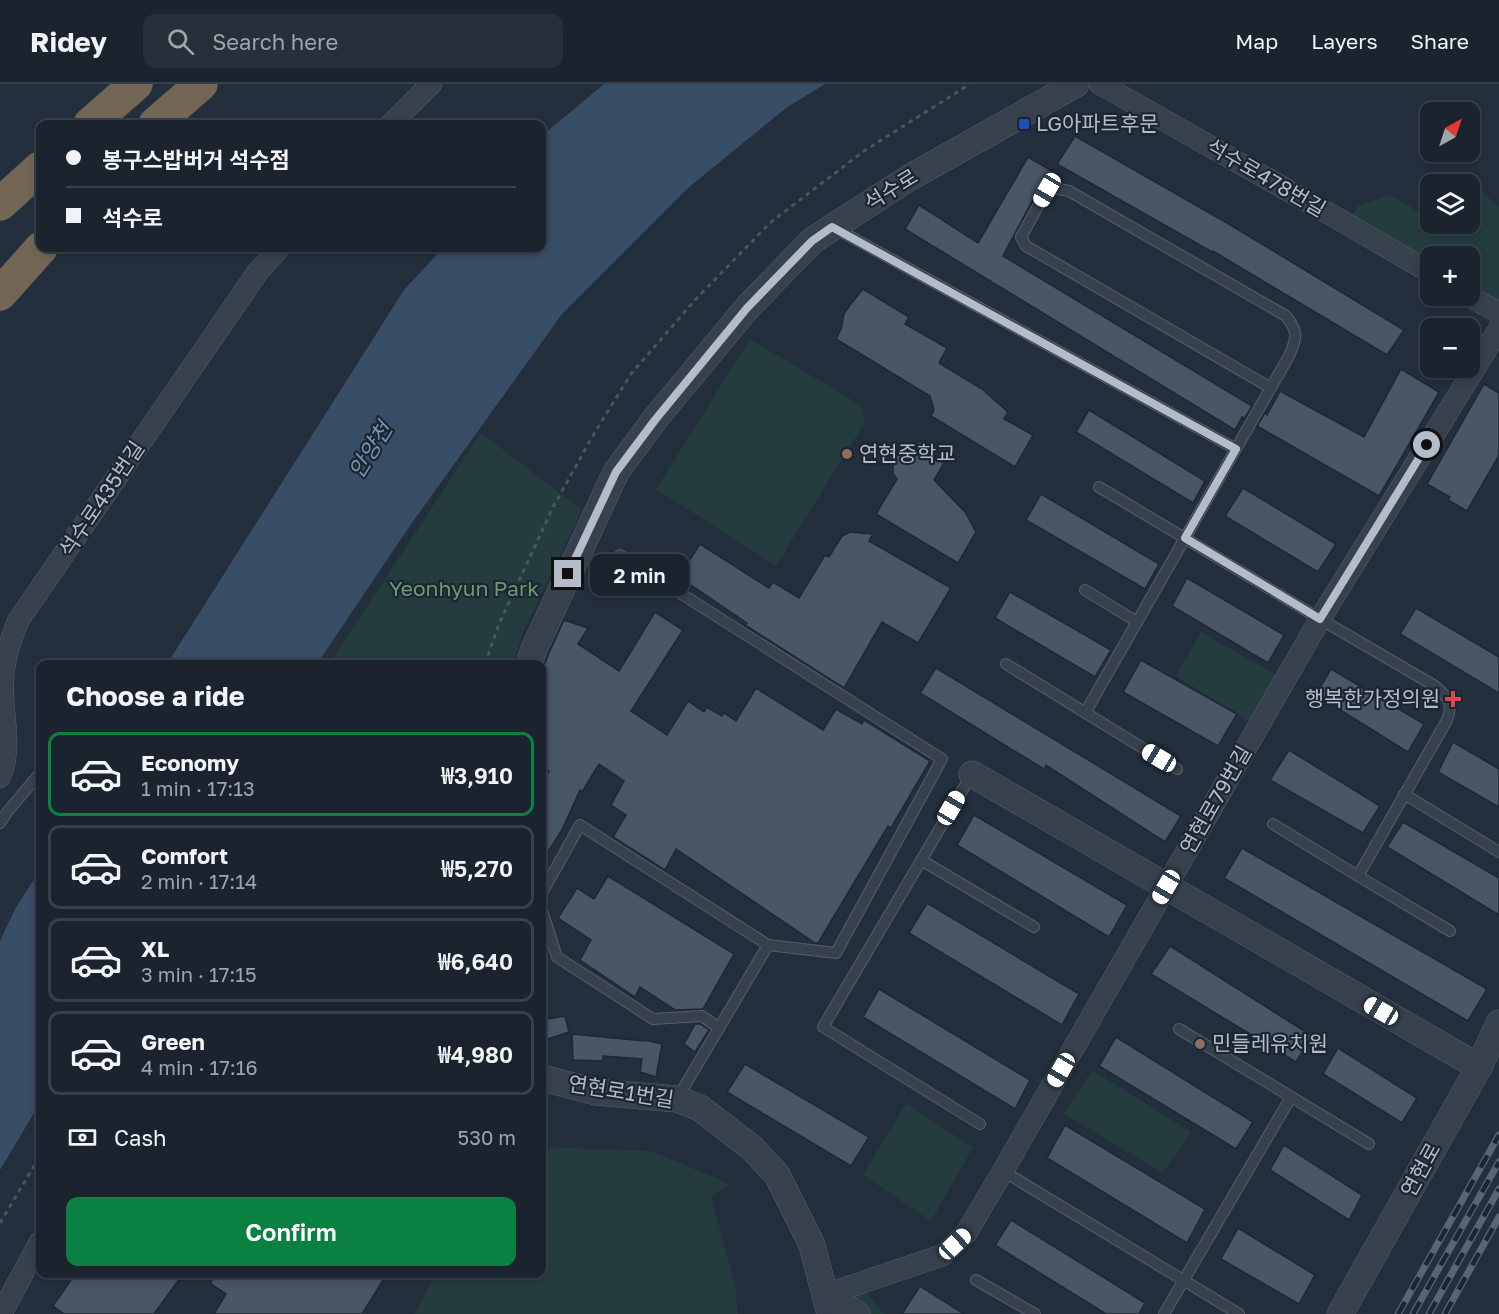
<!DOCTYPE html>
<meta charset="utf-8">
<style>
body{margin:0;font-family:"Golos Text","Noto Sans KR",sans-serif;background:#272f3a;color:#f1f3f6;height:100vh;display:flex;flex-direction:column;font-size:22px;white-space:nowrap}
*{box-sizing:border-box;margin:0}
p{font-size:20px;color:#9fa4aa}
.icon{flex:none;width:33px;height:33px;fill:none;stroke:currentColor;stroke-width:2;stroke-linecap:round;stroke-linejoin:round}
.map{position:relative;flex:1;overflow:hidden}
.sheet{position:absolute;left:36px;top:576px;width:510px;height:618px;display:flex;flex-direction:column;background:#1a232e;border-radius:12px;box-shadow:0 3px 9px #0003,0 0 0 2px #38404a}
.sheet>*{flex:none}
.top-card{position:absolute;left:36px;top:36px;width:510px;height:132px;border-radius:12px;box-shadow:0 3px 9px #0003,0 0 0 2px #38404a;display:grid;align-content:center;height:132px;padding:0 30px;background:#1a232e}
.needle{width:39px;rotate:39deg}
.controls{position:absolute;left:1420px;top:18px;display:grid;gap:12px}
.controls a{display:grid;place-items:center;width:60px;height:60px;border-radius:12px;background:#1a232e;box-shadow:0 3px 9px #0003,0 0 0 2px #38404a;font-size:30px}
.end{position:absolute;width:27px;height:27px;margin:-14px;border:8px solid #b3bcc8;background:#111;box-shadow:0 0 0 3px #111}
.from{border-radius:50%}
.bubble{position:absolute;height:42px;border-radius:12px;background:#1a232e;box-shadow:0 3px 9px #0003,0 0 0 2px #38404a;font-size:20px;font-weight:600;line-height:42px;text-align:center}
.car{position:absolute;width:18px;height:36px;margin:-18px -9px;border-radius:8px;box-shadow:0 0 4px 2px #0007;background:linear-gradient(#fff 24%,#345 0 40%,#fff 0 76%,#345 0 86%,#fff 0)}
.top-card b{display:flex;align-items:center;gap:21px;height:57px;font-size:22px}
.top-card b+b{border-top:2px solid #38404a}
.top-card i{width:15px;height:15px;background:#f1f3f6}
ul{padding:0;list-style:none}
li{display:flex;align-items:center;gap:18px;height:84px;margin:0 12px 9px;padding:0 18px;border:3px solid #38404a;border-radius:12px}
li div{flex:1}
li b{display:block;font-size:22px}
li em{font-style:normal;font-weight:600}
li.on{border-color:#0b8043}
li>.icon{width:54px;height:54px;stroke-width:1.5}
h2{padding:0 30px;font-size:27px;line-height:72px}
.pay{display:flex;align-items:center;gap:15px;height:66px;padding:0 30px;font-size:22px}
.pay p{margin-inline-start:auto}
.primary-button{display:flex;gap:12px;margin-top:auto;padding:12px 30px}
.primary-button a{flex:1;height:69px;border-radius:12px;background:#0b8043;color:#fff;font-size:24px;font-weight:600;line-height:69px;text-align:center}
header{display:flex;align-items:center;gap:36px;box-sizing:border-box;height:84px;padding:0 30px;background:#1a232e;border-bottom:2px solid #38404a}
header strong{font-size:28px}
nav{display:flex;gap:33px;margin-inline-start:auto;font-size:21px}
.search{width:420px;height:54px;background:#272f3a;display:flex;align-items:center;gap:15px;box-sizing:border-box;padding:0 21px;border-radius:12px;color:#9fa4aa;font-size:22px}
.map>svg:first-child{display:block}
</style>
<header>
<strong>Ridey</strong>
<div class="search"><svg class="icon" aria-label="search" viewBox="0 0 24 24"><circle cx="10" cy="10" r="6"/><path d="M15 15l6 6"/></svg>Search here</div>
<nav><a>Map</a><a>Layers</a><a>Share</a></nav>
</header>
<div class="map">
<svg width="1499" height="1230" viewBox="0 0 1499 1230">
<rect width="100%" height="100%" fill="#232f3d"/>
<!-- green -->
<g fill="#253c3e">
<polygon points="1477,103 1499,123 1499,223 1470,207 1470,172 1431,172 1431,184 1349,135 1358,122 1390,111 1431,135 1431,140 1470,140 1470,110"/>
<polygon points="750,255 862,322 865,338 776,482 656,405"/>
<polygon points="481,349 582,426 523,548 513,580 329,580"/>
<polygon points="1201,548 1278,592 1252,639 1176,592"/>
<polygon points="1092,986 1191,1048 1163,1089 1064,1030"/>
<polygon points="906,1020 973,1063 931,1137 863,1091"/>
<polygon points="542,1063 651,1067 730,1100 711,1112 735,1202 738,1230 415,1230 435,1190 542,1190"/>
<polygon points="859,1198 884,1230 830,1230"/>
</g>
<!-- water -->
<g fill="#384d66">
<polygon points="604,0 825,0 786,24 688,104 562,230 409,443 317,580 167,580 404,206 443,164 542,164 542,54 549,46"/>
<polygon points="40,786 40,1019 0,1086 0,857 15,825"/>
</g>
<!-- building -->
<g fill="#495666" stroke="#1e2834" stroke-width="1.5">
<polygon points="1075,52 1227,139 1404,246 1387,271 1213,167 1212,168 1057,80"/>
<polygon points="1028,73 1052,87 1045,99 1040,102 1003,172 1252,322 1244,335 1242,333 1235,346 905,145 919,121 978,159"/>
<polygon points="863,205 909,233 905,240 947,264 939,279 982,305 1008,328 1004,335 1033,351 1015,383 931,332 934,326 930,312 836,255 841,245 844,230 850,221"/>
<polygon points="1401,285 1439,308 1379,412 1257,342 1265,329 1267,331 1280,307 1364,353"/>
<polygon points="1484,300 1499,309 1499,371 1467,427 1448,416 1450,413 1427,400"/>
<polygon points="1089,326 1205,397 1193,419 1076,348"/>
<polygon points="926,356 921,365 944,379 934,396 965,428 976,448 958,479 876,430 897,395 893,390 893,379 896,370 903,363"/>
<polygon points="1243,404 1336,460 1318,488 1225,432"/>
<polygon points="1041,410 1159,480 1145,505 1026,436"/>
<polygon points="850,448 873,450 869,457 951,504 918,559 882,538 844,604 745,541 747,539 679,493 700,460 769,504 773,498 799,514 825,471 829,473 842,452"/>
<polygon points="1187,494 1284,551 1268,579 1172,522"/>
<polygon points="1010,508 1111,566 1095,593 995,534"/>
<polygon points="1416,524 1499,573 1499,609 1400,550"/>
<polygon points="655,528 683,546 631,627 667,651 688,617 704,628 707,623 722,632 724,629 736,637 756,604 823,646 836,625 862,640 864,636 930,677 891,744 888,742 818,859 815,859 676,765 665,786 613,753 626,731 611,721 624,697 599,680 582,708 580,706 562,746 542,777 542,700 549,687 542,682 542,588 548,571 564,536 588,544 578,560 619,587"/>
<polygon points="1141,576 1237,630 1218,662 1123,608"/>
<polygon points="936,584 1181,732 1165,758 1046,681 1044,685 920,609"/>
<polygon points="1331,585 1424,640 1408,668 1316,611"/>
<polygon points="1453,658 1499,685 1499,723 1438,688"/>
<polygon points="1289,666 1380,722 1363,749 1270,696"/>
<polygon points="974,731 1127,821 1109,853 957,761"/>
<polygon points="1403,738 1499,794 1499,831 1387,763"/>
<polygon points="1242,764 1487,905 1468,937 1224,794"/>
<polygon points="608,792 734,870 703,925 675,926 640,903 635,913 580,876 591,856 558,834 577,804 594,815"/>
<polygon points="927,819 1079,910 1062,941 909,849"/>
<polygon points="1170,862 1312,952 1296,978 1151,890"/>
<polygon points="879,905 1030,996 1015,1025 863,933"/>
<polygon points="565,932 569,948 542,957 542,936"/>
<polygon points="695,940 700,940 709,946 695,968 684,960"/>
<polygon points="572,950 644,957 644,956 662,960 656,993 640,988 642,975 603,972 603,977 573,976"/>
<polygon points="1116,953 1253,1038 1236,1065 1099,982"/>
<polygon points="1338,964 1417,1014 1402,1039 1323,990"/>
<polygon points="745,980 869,1053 851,1082 727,1008"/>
<polygon points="1065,1041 1205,1125 1187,1159 1047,1074"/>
<polygon points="1284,1061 1362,1111 1349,1136 1270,1086"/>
<polygon points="1011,1136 1145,1219 1139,1230 1106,1230 995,1161"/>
<polygon points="1238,1144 1315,1191 1299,1220 1221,1175"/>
<polygon points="75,1190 183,1190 154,1230 64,1230 53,1222"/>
<polygon points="216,1190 387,1190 362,1230 214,1230 226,1210 210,1199"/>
<polygon points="920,1202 964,1230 902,1230"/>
</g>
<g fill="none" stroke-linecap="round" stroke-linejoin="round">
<defs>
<g id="service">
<polyline points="833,143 1236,365"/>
<path d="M1099 403 1320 535 1435 602C1449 614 1454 620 1446 638L1358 792"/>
<polyline points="620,471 942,675 836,869 768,861 677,1015"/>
<polyline points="1085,506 1137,538"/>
<polyline points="1006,580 1177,685"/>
<path d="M1085 629 1289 272C1297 253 1299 249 1286 232L1069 107 1054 104 1047 106 1021 153 1026 162 1271 304"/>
<polyline points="972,690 823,943 980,1040"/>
<polyline points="1404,710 1499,768"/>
<polyline points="0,739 8,727 40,689"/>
<polyline points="1273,740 1358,792 1450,847"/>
<polyline points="921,776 1034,843"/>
<polyline points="542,809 580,741 768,861"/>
<polyline points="542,826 557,873 653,935 702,932 719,944"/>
<polyline points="1179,945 1369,1060"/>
<polyline points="1003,1087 1239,1230"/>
<polyline points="976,1196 1035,1230"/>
<polyline points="1164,1230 1291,1013"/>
</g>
<g id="minor">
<polyline points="1100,0 1342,137 1431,189"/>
<polyline points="391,40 431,0"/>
<polyline points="1469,212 1499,229"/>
<path d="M0 693C12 665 3 634 3 605 2 579 9 561 18 537L257 189 279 164"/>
<polyline points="825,1211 943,1171 967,1148 1003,1087 1320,535 1499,245"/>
<polyline points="1,1230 40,1158"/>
</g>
<g id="tertiary">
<polyline points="529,580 534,565 616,388 655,335 747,224 812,157 833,143 909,94 1076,0"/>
<polyline points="972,690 1479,983"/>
<polyline points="542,994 596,1008 677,1015 700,1024 752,1064 777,1091 812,1161 830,1230"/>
<polyline points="825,1211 857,1230"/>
<polyline points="1340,1230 1479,983 1499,939"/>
</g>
<g id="motorway">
<polyline points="90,40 136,0"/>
<polyline points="155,40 201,0"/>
<polyline points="0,120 40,84"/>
<polyline points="0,210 41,164"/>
</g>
</defs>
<!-- service casing -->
<use href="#service" stroke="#555f6b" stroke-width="12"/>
<!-- minor casing -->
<use href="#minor" stroke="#555f6b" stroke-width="22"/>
<!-- tertiary casing -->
<use href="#tertiary" stroke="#555f6b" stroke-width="27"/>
<!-- motorway casing -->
<use href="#motorway" stroke="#424c58" stroke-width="34"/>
<!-- path -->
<g stroke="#43595b" stroke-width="3" stroke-dasharray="4.5 4.5" stroke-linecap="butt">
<polyline points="485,580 499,540 553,423 595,348 631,290 695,216 771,138 864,67 970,0"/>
<polyline points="0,1139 40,1072"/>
</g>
<!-- service -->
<use href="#service" stroke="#37414d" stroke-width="10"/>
<!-- minor -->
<use href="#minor" stroke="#37414d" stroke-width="21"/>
<!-- tertiary -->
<use href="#tertiary" stroke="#37414d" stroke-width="26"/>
<!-- motorway -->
<use href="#motorway" stroke="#736654" stroke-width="33"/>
<defs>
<g id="rail">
<polyline points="1398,1230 1499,1051"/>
<polyline points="1413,1230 1499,1078"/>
<polyline points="1429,1230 1499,1105"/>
<polyline points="1445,1230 1499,1133"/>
</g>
</defs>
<!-- rail casing -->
<use href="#rail" stroke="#596574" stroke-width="7"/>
<!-- rail -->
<use href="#rail" stroke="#1c2632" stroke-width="4.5" stroke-dasharray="14" stroke-linecap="butt"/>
</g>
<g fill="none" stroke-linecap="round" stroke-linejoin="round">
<!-- route -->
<polyline stroke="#b3bcc8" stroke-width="8" points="568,490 616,388 655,336 747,224 812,157 832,143 1236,365 1185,454 1320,535 1427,361"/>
</g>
<!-- markers -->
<rect fill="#1a4fb4" stroke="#1c2632" stroke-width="2" x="1018" y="34" width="12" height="12" rx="3"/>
<g fill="#8d6e63" stroke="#1c2632" stroke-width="2">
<circle cx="847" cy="370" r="6"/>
<circle cx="1200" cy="960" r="6"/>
</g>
<path fill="#e0444e" stroke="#1c2632" stroke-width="2" d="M1450 606h6v6h6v6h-6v6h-6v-6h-6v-6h6z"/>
<g text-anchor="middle" stroke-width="4.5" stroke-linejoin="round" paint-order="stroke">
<!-- poi labels -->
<g font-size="21" fill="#b3bcc8" stroke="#1c2632" text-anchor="start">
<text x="1036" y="47">LG아파트후문</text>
<text x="859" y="377">연현중학교</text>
<text x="1440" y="622" text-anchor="end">행복한가정의원</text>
<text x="1212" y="967">민들레유치원</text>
</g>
<!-- street labels -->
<g font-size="21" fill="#b3bcc8" stroke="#1c2632">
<text transform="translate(1266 94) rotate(30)" y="7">석수로478번길</text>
<text transform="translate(891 106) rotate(-32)" y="7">석수로</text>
<text transform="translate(102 415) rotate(-56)" y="7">석수로435번길</text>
<text transform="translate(1216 716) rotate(-60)" y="7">연현로79번길</text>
<text transform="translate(621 1008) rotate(9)" y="7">연현로1번길</text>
<text transform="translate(1421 1086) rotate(-61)" y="7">연현로</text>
</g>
<!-- park labels -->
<g font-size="21" fill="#6a9973" stroke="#1c2632">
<text x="464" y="512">Yeonhyun Park</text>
</g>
<!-- water labels -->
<g font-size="22" font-style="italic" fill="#7a93b0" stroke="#1c2632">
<text transform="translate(370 366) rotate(-58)" y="8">안양천</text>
</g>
</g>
</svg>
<div class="controls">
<a><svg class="needle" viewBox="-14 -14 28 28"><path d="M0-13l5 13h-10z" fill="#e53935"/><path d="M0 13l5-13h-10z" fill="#9fa4aa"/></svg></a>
<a><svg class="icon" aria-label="layers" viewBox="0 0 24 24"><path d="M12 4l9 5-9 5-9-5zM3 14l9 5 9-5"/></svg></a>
<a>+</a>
<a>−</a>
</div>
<i class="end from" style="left:1427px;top:361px"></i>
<i class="end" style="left:568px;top:490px"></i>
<div class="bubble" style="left:590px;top:470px;width:99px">2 min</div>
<i class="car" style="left:1047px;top:106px;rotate:210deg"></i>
<i class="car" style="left:1159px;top:674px;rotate:301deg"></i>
<i class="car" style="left:951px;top:724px;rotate:30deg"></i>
<i class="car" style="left:1166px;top:803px;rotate:210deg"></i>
<i class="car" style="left:1381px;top:927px;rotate:300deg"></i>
<i class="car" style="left:1061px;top:986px;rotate:210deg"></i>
<i class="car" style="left:955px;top:1160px;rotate:47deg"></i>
<div class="top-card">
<b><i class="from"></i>봉구스밥버거 석수점</b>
<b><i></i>석수로</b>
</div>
<section class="sheet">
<h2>Choose a ride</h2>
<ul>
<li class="on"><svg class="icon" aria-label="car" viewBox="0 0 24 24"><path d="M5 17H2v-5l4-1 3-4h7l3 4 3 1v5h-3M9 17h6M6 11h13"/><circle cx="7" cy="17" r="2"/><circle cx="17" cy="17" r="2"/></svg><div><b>Economy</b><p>1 min · 17:13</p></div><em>₩3,910</em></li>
<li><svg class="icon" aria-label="car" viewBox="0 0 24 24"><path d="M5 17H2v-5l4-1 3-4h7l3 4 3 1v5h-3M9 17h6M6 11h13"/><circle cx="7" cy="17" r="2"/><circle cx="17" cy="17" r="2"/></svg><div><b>Comfort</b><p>2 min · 17:14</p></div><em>₩5,270</em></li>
<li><svg class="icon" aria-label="car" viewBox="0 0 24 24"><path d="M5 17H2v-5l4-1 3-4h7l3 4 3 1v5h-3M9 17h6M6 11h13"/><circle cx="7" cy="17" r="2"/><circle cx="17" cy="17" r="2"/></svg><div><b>XL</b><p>3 min · 17:15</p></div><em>₩6,640</em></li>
<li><svg class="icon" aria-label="car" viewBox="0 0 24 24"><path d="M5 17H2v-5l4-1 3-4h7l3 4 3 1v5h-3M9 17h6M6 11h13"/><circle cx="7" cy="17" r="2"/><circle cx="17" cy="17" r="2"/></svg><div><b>Green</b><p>4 min · 17:16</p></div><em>₩4,980</em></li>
</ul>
<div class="pay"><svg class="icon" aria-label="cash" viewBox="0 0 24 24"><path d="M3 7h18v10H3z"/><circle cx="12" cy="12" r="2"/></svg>Cash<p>530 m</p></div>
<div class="primary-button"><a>Confirm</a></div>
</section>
</div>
